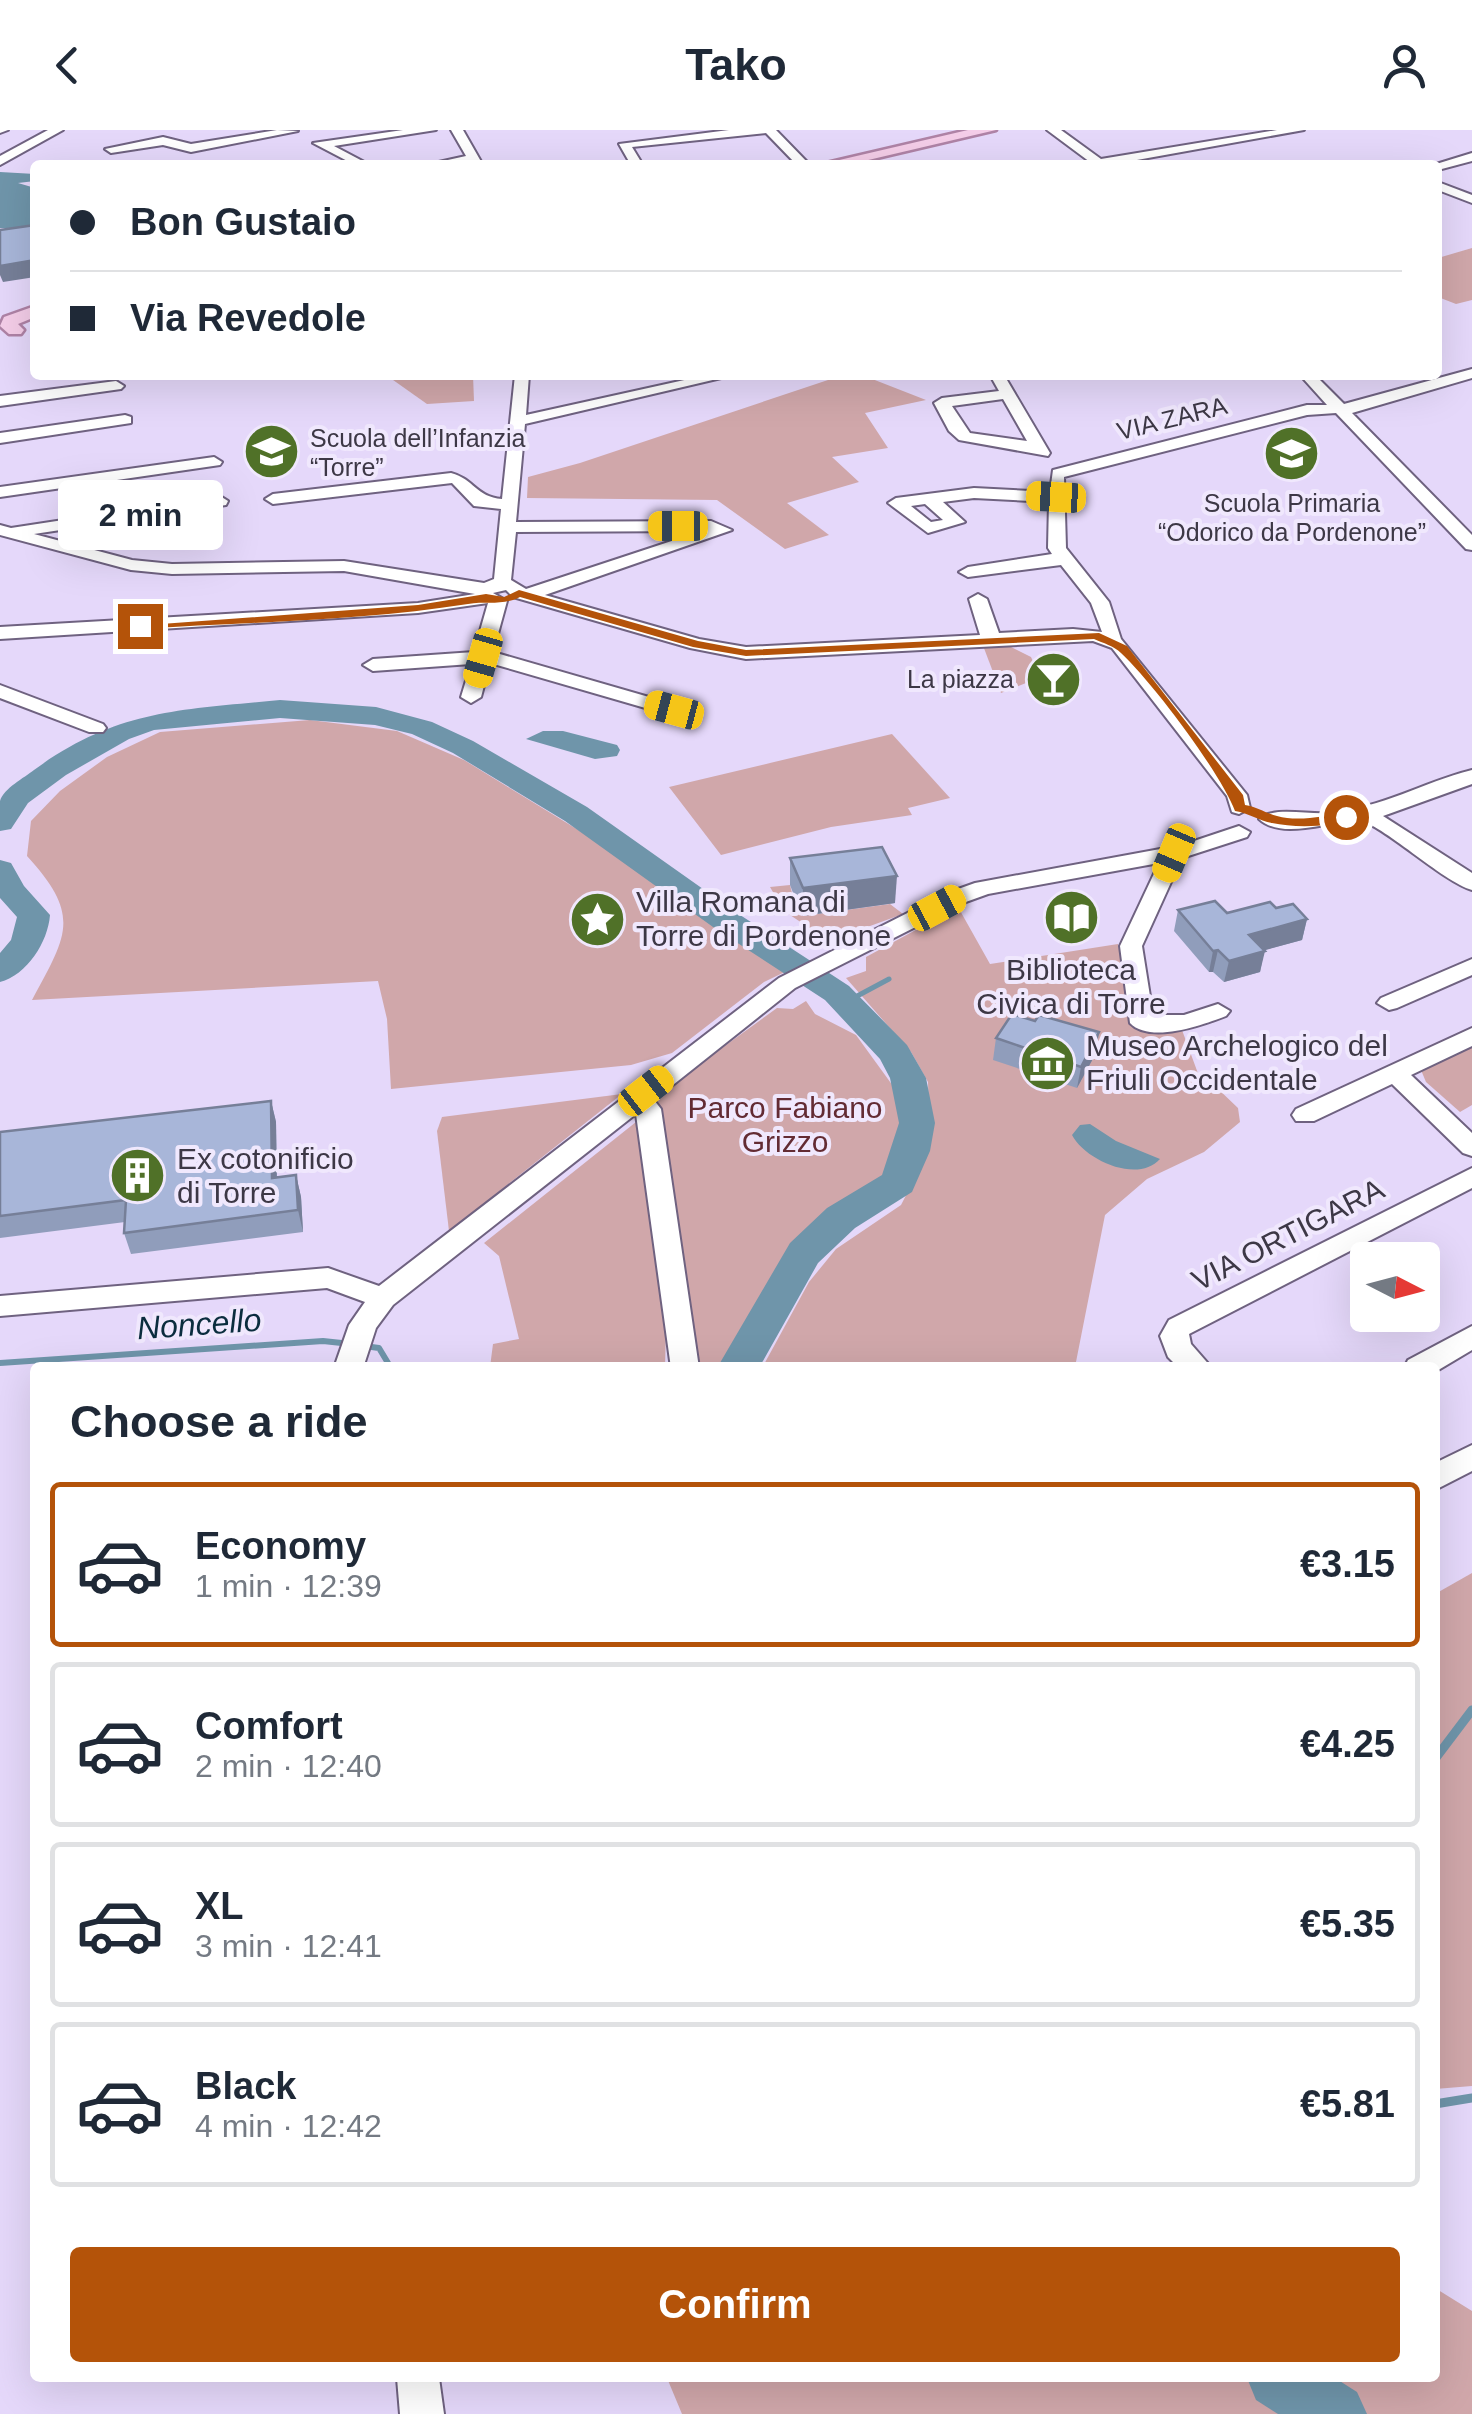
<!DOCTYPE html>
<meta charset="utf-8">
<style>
body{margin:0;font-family:Helvetica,sans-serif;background:#f2f2f3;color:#1f2937;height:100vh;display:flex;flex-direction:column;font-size:38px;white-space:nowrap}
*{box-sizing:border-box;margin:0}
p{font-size:32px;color:#747a83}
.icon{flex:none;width:55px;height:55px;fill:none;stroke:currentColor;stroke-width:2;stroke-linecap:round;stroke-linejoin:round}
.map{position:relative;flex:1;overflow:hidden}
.details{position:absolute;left:30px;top:1232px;width:1410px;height:1020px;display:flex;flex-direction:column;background:#fff;border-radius:10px;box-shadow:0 10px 40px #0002}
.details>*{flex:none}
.top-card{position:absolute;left:30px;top:30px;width:1412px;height:220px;border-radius:10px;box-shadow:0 10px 40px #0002;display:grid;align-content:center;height:220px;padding:0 40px;background:#fff}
.needle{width:65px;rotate:96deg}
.controls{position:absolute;left:1350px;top:1112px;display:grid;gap:20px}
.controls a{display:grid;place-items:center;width:90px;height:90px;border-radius:10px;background:#fff;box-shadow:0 10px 40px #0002;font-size:50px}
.end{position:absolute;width:45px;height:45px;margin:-22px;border:12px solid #b45309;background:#fff;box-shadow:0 0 0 5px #fff}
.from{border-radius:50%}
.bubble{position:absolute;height:70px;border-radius:10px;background:#fff;box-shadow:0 10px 40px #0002;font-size:32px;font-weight:600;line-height:70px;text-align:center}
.car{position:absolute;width:30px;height:60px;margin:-30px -15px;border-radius:12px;box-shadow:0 0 8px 2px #0007;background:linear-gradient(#f5c518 24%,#345 0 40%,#f5c518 0 76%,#345 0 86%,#f5c518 0)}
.top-card b{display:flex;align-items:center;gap:35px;height:95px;font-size:38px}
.top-card b+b{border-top:2px solid #e0e1e3}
.top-card i{width:25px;height:25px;background:#1f2937}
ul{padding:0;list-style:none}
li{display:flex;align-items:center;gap:30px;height:165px;margin:0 20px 15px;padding:0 20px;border:5px solid #e0e1e3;border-radius:10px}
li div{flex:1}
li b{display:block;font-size:38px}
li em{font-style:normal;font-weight:600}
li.active{border-color:#b45309}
li>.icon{width:90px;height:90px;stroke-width:1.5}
h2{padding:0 40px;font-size:45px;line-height:120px}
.primary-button{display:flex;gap:20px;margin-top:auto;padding:20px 40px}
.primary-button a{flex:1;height:115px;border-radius:10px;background:#b45309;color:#fff;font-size:40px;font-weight:600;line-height:115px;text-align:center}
header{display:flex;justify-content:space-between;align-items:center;height:130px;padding:0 40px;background:#fff;font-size:45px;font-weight:600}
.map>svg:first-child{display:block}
</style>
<header><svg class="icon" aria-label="back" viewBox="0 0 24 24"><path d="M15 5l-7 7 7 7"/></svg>Tako<svg class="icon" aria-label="person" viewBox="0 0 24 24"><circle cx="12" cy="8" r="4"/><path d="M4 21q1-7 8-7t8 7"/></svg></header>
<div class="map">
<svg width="1472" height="2284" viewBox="0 0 1472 2284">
<rect width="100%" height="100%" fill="#e5d8fa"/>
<!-- green -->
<g fill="#d0a7aa">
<polygon points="1472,118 1472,170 1456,174 1438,167 1438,128"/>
<polygon points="386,245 473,245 474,271 427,274"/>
<polygon points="843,245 862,245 926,270 865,283 888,318 832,327 859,352 787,373 829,405 785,419 717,370 527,368 528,347 580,333"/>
<polygon points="1001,512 1031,527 1038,542 1031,551 1001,563 982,513"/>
<path d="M310 590 397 601 464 630 611 720 789 840 764 852 672 923 631 935 391 959 387 889 378 851 32 870C67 805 82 786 27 726L31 691 60 661 107 627 160 602Z"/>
<polygon points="892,604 950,668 908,678 912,685 831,697 721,725 669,657"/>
<polygon points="790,755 796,779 802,786 890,774 903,784 829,811 784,781 770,757"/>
<polygon points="958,777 990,834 1118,814 1135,898 1182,900 1203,957 1215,956 1238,978 1240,992 1204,1022 1147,1049 1105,1085 1075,1237 762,1238 809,1152 836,1119 901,1075 920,1038 929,989 928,952 911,922 846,848 866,841 866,827"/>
<polygon points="806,871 815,884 856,905 893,956 900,991 899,1021 887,1047 813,1097 789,1124 722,1237 692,1237 650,970 777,878 793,879"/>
<polygon points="1472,915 1472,975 1460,982 1426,952 1421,940"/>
<polygon points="622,964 449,1101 437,1001 442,987"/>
<polygon points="636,992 666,1199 665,1237 490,1237 493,1214 519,1209 499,1126 484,1113"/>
<polygon points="1472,1443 1472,1956 1435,1959 1435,1464"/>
<polygon points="1435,2158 1472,2181 1472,2284 682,2284 667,2248 1435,2248"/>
</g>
<!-- water -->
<g fill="#6f95aa">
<polygon points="0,42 35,44 35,51 18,53 35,58 35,99 0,98"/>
<polygon points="543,601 563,601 617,615 620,620 617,626 595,629 526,609"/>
<path d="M1090 994 1116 1011 1160 1029C1138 1054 1085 1030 1072 1005L1080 995Z"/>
</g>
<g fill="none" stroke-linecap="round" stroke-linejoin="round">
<!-- stream-far2 -->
<polyline stroke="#6f95aa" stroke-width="5" points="846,872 889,849"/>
<!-- stream-far1 -->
<g stroke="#6f95aa" stroke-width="6">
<polyline points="364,1216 379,1218 391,1238"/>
<polyline points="0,1233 323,1211 351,1214"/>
</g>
<!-- stream -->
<g stroke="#6f95aa" stroke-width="9">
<polyline points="1435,1629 1472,1580"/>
<polyline points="1435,1974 1472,1968"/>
</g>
<!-- river -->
<g fill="#6f95aa" fill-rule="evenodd">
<path d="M280 570 376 577 432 592 473 611 587 677 737 783 849 856 907 915 926 948 935 993 930 1021 912 1062 855 1098 818 1133 759 1238H717L790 1113 827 1078 882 1045 899 993 890 948 880 929 825 870 713 797 565 691 453 623 412 604 375 595 280 588 154 600 129 609 66 645 28 673 11 699 0 701C0 692 0 679 0 671 4 658 24 648 34 640 118 579 181 580 280 570Z"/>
<path d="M0 730 11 733 24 756 50 785C48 812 27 845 0 852V823L11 810 17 787 0 768Z"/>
<polygon points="1247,2248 1335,2248 1357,2262 1367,2284 1278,2284 1256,2270"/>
</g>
<defs>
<g id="minor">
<polygon points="0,0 8,0 0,3"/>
<polygon points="48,0 63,0 0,35 0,26"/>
<polygon points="277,0 298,1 191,22 163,15 111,23 105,19 163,7 191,14"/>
<polygon points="403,0 436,0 334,16 370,35 355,35 313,13"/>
<polygon points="451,0 463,0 483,35 425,35 466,26"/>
<polygon points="729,0 776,0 810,35 797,35 766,3 632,17 643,35 631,35 619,14"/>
<polygon points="1047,0 1061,0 1101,29 1277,0 1304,0 1109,35 1094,35"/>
<polygon points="1472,23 1472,31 1438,40 1438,35 1433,35"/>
<polygon points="1438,52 1472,65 1472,73 1438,60"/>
<path d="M1472 239V248L1352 283 1472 405V420L1466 419 1336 283 1307 285 1064 347 1066 418 1109 472 1121 509 1247 665 1250 678 1239 684 1232 682 1227 666 1112 518 1093 511 746 529 690 518 513 467 506 460 493 463 507 471 493 522 680 576 683 580 673 586 490 533 481 567 471 573 461 567 471 534 373 541 363 535 373 529 474 522 488 473 418 483 0 509V497L418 473 475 464 344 441 172 444 131 440 0 405V395L11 398 220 366 228 371 226 375 34 404 132 430 172 434 344 431 484 453 494 449 501 379 474 376 452 353 273 374 265 369 273 364 451 343C474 349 476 367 502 369L515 245H529L526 285 707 245H734L525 294 516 392 711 391 732 400 545 465 699 509 746 517 980 505 969 469 978 464 987 469 999 503 1073 499 1102 502 1091 473 1061 435 968 447 959 442 968 437 1052 424 1048 418 1049 372 974 368 943 372 965 392 928 403 888 373 896 368 974 358 1050 362 1053 340 1307 275H1327L1300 245H1315L1344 274ZM925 374 943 390 931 392 911 376ZM702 401 526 459 511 450 516 402Z"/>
<path d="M990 245H1004L1050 323 1048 326 959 310 949 301 934 273 942 268 999 261ZM1003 269 1027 311 970 303 952 276Z"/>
<polygon points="116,251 124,256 121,259 0,276 0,266"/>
<polygon points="125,285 131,287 131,293 0,313 0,303"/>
<polygon points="214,327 222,332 220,335 0,367 0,357"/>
<polygon points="0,555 103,594 106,598 103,602 89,602 0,568"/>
<path d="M1472 640V654L1383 686 1472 743V760C1443 752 1380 692 1359 691 1330 690 1283 711 1259 689 1273 676 1309 685 1328 683 1385 677 1421 653 1472 640Z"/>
<path d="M1239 696 1250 702 1247 707 1182 728 1142 816 1153 885H1184L1218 874 1230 881 1226 886C1203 895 1150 914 1130 893L1120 816 1159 733 988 764 963 773 795 858 654 970 661 979 699 1238H671L636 984 393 1175 376 1198 363 1238H334L349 1195 365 1172 327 1158 0 1186V1166L328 1138 379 1156 779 848 947 763 975 753 1182 715Z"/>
<polygon points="1472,829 1472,845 1397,878 1389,880 1377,873 1381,868"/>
<polygon points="1472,898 1472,916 1411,945 1472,1003 1472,1026 1463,1023 1392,954 1314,991 1296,991 1292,985 1296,979"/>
<polygon points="1472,1038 1472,1058 1189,1204 1191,1214 1212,1238 1179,1238 1168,1227 1160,1206 1169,1190"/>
<polygon points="1472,1196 1472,1220 1435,1242 1435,1238 1404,1238 1408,1230"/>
<polygon points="1472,1315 1472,1341 1435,1360 1435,1333"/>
<polygon points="397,2248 439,2248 444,2284 400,2284"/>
</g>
<g id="major">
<polygon points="968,0 996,0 847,35 818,35"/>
<polygon points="35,176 35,187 18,194 24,200 21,204 9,204 0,196 4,187"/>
</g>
</defs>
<!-- minor casing -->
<use href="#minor" stroke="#6f6280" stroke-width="4"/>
<!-- major casing -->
<use href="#major" stroke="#af83a6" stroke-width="5"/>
<!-- minor -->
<use href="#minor" fill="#fff" fill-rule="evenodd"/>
<!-- major -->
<use href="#major" fill="#f4cde8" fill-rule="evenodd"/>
</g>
<!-- wall -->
<g fill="#909dbb">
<polygon points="790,728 895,773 802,786 790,755"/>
<polygon points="1276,778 1307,789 1302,810 1264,820 1260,842 1224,852 1213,842 1209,842 1174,801 1178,780 1227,783"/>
<polygon points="996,908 1096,923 1077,958 993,930"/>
<polygon points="271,971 276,992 277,1048 296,1045 301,1067 303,1102 131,1124 124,1103 125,1092 0,1108 0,1002"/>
</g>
<!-- shaded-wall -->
<g fill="#767f98">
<polygon points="35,130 35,147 3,152 0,145 0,134"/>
<polygon points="897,746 895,773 802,786 803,758"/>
<polygon points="1307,789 1302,810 1244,826 1249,805"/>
<polygon points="1218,820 1213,842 1209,842 1213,821"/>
<polygon points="1265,821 1260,842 1224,852 1229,831"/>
<polygon points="1099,902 1096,923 1077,958 1081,937"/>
<polygon points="271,971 276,992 277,1070 272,1048"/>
<polygon points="296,1045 301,1067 303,1102 298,1080"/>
</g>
<!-- building -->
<g fill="#a8b6d9" stroke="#767f98" stroke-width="2.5">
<polygon points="35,95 35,130 0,136 0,100"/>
<polygon points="882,717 897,746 803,758 790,728"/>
<polygon points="1215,771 1227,783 1270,772 1276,778 1293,774 1307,789 1249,805 1265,821 1229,831 1218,820 1213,821 1178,780"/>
<polygon points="1012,884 1035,891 1039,885 1099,902 1081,937 996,908"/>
<polygon points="271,971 272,1048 296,1045 298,1080 124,1103 126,1070 0,1086 0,1002"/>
</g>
<!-- route -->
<path fill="#b45309" d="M519 460 698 511 746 520 1099 503 1127 516 1243 665 1245 675C1258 677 1265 683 1277 686 1298 692 1324 686 1346 683L1352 687C1332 698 1295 698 1272 693 1259 691 1249 683 1235 681 1220 642 1153 553 1121 523 1114 516 1103 513 1094 509L746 526 693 517 520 467C503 476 487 471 468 474 360 491 249 492 140 499L134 496 418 475 486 464 504 467Z"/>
<!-- icons -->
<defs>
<symbol id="school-disc" viewBox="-11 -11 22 22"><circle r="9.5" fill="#507128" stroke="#f0e8fd"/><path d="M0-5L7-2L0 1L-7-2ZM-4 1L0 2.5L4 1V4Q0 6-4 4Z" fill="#fff"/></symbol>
<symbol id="bar-disc" viewBox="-11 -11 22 22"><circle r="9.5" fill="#507128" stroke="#f0e8fd"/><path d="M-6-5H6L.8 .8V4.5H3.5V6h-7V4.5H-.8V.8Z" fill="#fff"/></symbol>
<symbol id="library-disc" viewBox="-11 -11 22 22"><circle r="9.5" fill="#507128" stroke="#f0e8fd"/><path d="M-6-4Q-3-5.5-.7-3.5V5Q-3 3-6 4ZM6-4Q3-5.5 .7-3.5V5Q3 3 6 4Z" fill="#fff"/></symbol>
<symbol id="sight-disc" viewBox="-11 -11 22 22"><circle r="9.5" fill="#507128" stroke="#f0e8fd"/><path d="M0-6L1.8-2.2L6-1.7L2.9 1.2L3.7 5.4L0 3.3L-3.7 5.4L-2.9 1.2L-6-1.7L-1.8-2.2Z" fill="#fff"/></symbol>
<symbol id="museum-disc" viewBox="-11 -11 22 22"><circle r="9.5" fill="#507128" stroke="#f0e8fd"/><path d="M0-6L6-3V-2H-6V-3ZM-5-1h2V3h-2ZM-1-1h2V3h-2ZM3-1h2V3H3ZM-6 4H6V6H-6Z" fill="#fff"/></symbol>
<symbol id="building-disc" viewBox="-11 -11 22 22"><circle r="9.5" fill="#507128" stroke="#f0e8fd"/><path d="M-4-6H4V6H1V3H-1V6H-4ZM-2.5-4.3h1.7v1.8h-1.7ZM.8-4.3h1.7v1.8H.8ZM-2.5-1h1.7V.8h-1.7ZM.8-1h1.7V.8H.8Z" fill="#fff"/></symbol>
</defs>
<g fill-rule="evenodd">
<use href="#school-disc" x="240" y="290" width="63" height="63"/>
<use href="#school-disc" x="1260" y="292" width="63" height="63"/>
<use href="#bar-disc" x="1022" y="518" width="63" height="63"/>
<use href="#library-disc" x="1040" y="756" width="63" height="63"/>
<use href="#sight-disc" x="566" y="758" width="63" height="63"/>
<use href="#museum-disc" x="1016" y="902" width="63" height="63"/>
<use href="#building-disc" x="106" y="1014" width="63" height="63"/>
</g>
<g text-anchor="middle" stroke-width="8" stroke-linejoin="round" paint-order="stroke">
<!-- far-street labels -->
<g font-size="25" fill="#3d3846" stroke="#f0e8fd">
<text transform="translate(1172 288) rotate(-14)" y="9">VIA ZARA</text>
</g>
<!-- far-poi labels -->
<g font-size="25" fill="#3d3846" stroke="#f0e8fd" text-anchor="start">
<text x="310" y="317">Scuola dell’Infanzia<tspan x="310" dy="29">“Torre”</tspan></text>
<text x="1292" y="382" text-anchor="middle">Scuola Primaria<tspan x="1292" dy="29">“Odorico da Pordenone”</tspan></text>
<text x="1014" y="558" text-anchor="end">La piazza</text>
</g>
<!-- poi labels -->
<g font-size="30" fill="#3d3846" stroke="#f0e8fd" text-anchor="start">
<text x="636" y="782">Villa Romana di<tspan x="636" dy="34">Torre di Pordenone</tspan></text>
<text x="1071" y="850" text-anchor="middle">Biblioteca<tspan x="1071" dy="34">Civica di Torre</tspan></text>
<text x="1086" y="926">Museo Archelogico del<tspan x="1086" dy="34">Friuli Occidentale</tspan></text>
<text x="177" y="1039">Ex cotonificio<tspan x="177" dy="34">di Torre</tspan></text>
</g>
<!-- park labels -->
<g font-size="30" fill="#632b33" stroke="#f0e8fd">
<text x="785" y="988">Parco Fabiano<tspan x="785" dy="34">Grizzo</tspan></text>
</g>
<!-- street labels -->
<g font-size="30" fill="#3d3846" stroke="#f0e8fd">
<text transform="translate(1288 1105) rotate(-27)" y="10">VIA ORTIGARA</text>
</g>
<!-- water labels -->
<g font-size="32" font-style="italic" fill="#0b2d3e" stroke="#f0e8fd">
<text transform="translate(199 1194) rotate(-4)" y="11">Noncello</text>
</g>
</g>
</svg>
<div class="controls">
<a><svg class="needle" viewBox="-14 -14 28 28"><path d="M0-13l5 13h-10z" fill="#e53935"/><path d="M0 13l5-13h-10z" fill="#747a83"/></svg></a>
</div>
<i class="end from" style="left:1346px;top:687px"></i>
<i class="end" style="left:140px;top:496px"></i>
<div class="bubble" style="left:58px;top:350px;width:165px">2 min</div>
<i class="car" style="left:1056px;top:367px;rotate:273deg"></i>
<i class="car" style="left:678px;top:396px;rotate:270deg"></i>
<i class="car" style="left:483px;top:528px;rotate:196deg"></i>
<i class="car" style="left:674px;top:580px;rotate:285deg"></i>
<i class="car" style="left:1174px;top:723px;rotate:203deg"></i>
<i class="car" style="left:937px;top:778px;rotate:62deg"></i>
<i class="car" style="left:646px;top:961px;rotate:52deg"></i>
<div class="top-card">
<b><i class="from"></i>Bon Gustaio</b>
<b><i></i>Via Revedole</b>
</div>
<section class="details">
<h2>Choose a ride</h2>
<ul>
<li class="active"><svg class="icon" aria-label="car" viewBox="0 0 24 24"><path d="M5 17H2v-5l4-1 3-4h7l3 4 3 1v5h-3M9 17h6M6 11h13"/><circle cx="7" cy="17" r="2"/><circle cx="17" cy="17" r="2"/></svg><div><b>Economy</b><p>1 min · 12:39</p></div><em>€3.15</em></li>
<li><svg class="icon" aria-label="car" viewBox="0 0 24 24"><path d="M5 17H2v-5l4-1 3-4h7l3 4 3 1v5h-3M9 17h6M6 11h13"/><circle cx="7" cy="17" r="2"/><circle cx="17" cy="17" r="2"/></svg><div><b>Comfort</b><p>2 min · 12:40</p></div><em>€4.25</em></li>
<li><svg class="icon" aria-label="car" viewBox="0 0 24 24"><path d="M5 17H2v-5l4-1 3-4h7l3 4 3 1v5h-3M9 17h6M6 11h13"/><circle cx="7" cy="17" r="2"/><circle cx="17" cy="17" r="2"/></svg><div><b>XL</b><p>3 min · 12:41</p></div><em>€5.35</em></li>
<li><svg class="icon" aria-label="car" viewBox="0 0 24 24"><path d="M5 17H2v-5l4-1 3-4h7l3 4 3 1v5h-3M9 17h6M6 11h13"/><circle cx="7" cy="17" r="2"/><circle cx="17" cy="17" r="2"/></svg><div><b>Black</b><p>4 min · 12:42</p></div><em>€5.81</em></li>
</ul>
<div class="primary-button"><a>Confirm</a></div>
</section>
</div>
